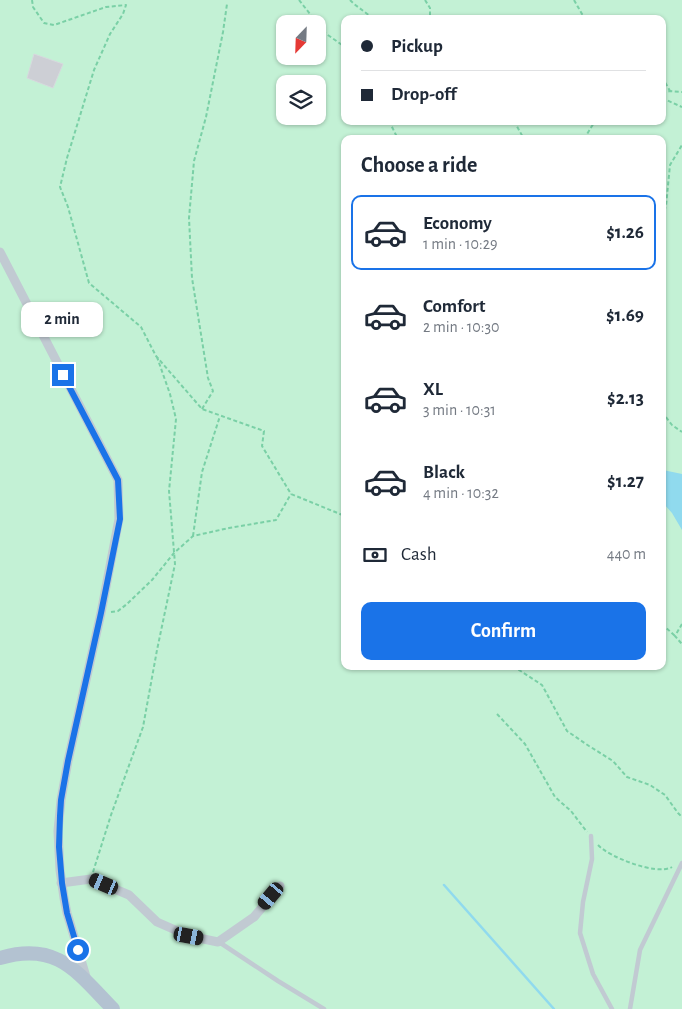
<!DOCTYPE html>
<meta charset="utf-8">
<style>
body{margin:0;font-family:"Alegreya Sans",sans-serif;background:#f6f6f7;color:#1f2937;height:100vh;display:flex;flex-direction:column;font-size:19px;white-space:nowrap}
*{box-sizing:border-box;margin:0}
p{font-size:16px;color:#747a83}
.icon{flex:none;width:28px;height:28px;fill:none;stroke:currentColor;stroke-width:2;stroke-linecap:round;stroke-linejoin:round}
.map{position:relative;flex:1;overflow:hidden}
.details{position:absolute;left:341px;top:135px;width:325px;height:535px;display:flex;flex-direction:column;background:#fff;border-radius:10px;box-shadow:0 1px 4px #0004}
.details>*{flex:none}
.hud{position:absolute;left:341px;top:15px;width:325px;height:110px;border-radius:10px;box-shadow:0 1px 4px #0004;display:grid;align-content:center;height:110px;padding:0 20px;background:#fff}
.needle{width:32px;rotate:203deg}
.buttons{position:absolute;left:276px;top:15px;display:grid;gap:10px}
.buttons a{display:grid;place-items:center;width:50px;height:50px;border-radius:10px;background:#fff;box-shadow:0 1px 4px #0004;font-size:25px}
.end{position:absolute;width:22px;height:22px;margin:-11px;border:6px solid #1a73e8;background:#fff;box-shadow:0 0 0 2px #fff}
.from{border-radius:50%}
.bubble{position:absolute;height:35px;border-radius:10px;background:#fff;box-shadow:0 1px 4px #0004;font-size:16px;font-weight:700;line-height:35px;text-align:center}
.car{position:absolute;width:15px;height:30px;margin:-15px -8px;border-radius:6px;box-shadow:0 0 4px 1px #0007;background:linear-gradient(#222 24%,#8ab4d8 0 40%,#222 0 76%,#8ab4d8 0 86%,#222 0)}
.hud b{display:flex;align-items:center;gap:18px;height:48px;font-size:19px}
.hud b+b{border-top:1px solid #e0e1e3}
.hud i{width:12px;height:12px;background:#1f2937}
ul{padding:0;list-style:none}
li{display:flex;align-items:center;gap:15px;height:75px;margin:0 10px 8px;padding:0 10px;border:2px solid transparent;border-radius:10px}
li div{flex:1}
li b{display:block;font-size:19px}
li em{font-style:normal;font-weight:700}
li.current{border-color:#1a73e8}
li>.icon{width:45px;height:45px;stroke-width:1.5}
h2{padding:0 20px;font-size:22px;line-height:60px}
.pay{display:flex;align-items:center;gap:12px;height:55px;padding:0 20px;font-size:19px}
.pay p{margin-inline-start:auto}
.button{display:flex;gap:10px;margin-top:auto;padding:10px 20px}
.button a{flex:1;height:58px;border-radius:10px;background:#1a73e8;color:#fff;font-size:20px;font-weight:700;line-height:58px;text-align:center}
.map>svg:first-child{display:block}
</style>
<div class="map">
<svg width="682" height="1009" viewBox="0 0 682 1009">
<rect width="100%" height="100%" fill="#f5f3f3"/>
<!-- green -->
<path fill="#c3f1d5" fill-rule="evenodd" d="M0 0H682V1009H0ZM345 19H662V121H345ZM285 24H318V56H285ZM285 84H318V116H285ZM345 139H662V666H345Z"/>
<!-- water -->
<polygon fill="#90daee" points="663,470 682,474 682,530 672,513 663,503"/>
<g fill="none" stroke-linecap="round" stroke-linejoin="round">
<!-- stream -->
<polyline stroke="#90daee" stroke-width="2.5" points="444,885 554,1009"/>
</g>
<!-- building -->
<polygon fill="#cdcfd5" stroke="#d7d9de" points="34,54 63,64 53,88 27,78"/>
<g fill="none" stroke-linecap="round" stroke-linejoin="round">
<!-- path -->
<g stroke="#7ad0a6" stroke-width="2" stroke-dasharray="4 2.5" stroke-linecap="butt">
<polyline points="32,0 33,7 44,23 54,25 106,7 126,5 123,14 110,34 94,70 67,158 60,187 68,207 89,283 141,327 156,356 202,409 264,431 262,446 291,494 345,516"/>
<polyline points="299,0 325,33 345,47"/>
<polyline points="350,0 354,4 374,19"/>
<polyline points="425,0 430,8 430,19"/>
<polyline points="574,0 582,14 589,19"/>
<polyline points="662,77 670,91"/>
<polyline points="662,93 670,91 682,92"/>
<polyline points="662,98 682,107"/>
<polyline points="389,121 398,139"/>
<polyline points="514,121 524,139"/>
<polyline points="584,139 595,121"/>
<polyline points="662,217 666,206 670,165 682,145"/>
<polyline points="202,409 213,391 208,378 192,278 189,218 194,161 206,117 223,32 227,4"/>
<polyline points="662,412 672,425 682,432"/>
<polyline points="193,536 202,472 220,416"/>
<polyline points="111,612 118,611 127,604 152,580 174,553 193,536 229,528 276,520 291,494"/>
<polyline points="662,624 675,636"/>
<polyline points="682,624 675,636 682,644"/>
<polyline points="513,666 542,685 567,731 589,746 613,761 627,777 650,785 665,795 678,813 682,817"/>
<polyline points="497,714 525,744 555,797 571,811 587,832"/>
<path d="M598 845C609 857 657 876 672 867"/>
<polyline points="93,872 111,815 143,727 157,650 175,564 169,491 176,419 170,394 157,357"/>
</g>
<!-- service -->
<g stroke="#c1cad2" stroke-width="4.5">
<polyline points="591,836 592,859 583,902 580,933 593,974 612,1009"/>
<polyline points="219,942 278,981 324,1009"/>
<polyline points="630,1009 640,950 682,863"/>
</g>
<!-- minor -->
<g stroke="#c1cad2" stroke-width="9">
<polyline points="0,252 118,480 119,519 101,613 68,761 61,800 58,831 60,870 64,898 67,913 87,980"/>
<polyline points="61,883 91,879 129,895 157,922 189,936 218,942 254,917 280,886"/>
</g>
<!-- primary -->
<path stroke="#b3c2d1" stroke-width="14" d="M0 958C57 941 77 972 113 1009"/>
</g>
<g fill="none" stroke-linecap="round" stroke-linejoin="round">
<!-- route -->
<polyline stroke="#1a73e8" stroke-width="6" points="63,375 118,480 120,519 101,613 68,761 61,800 60,816 59,847 62,883 67,913 78,950"/>
</g>
</svg>
<div class="buttons">
<a><svg class="needle" viewBox="-14 -14 28 28"><path d="M0-13l5 13h-10z" fill="#e53935"/><path d="M0 13l5-13h-10z" fill="#747a83"/></svg></a>
<a><svg class="icon" aria-label="layers" viewBox="0 0 24 24"><path d="M12 4l9 5-9 5-9-5zM3 14l9 5 9-5"/></svg></a>
</div>
<i class="end from" style="left:78px;top:950px"></i>
<i class="end" style="left:63px;top:375px"></i>
<div class="bubble" style="left:21px;top:302px;width:82px">2 min</div>
<i class="car" style="left:104px;top:884px;rotate:293deg"></i>
<i class="car" style="left:271px;top:896px;rotate:220deg"></i>
<i class="car" style="left:189px;top:936px;rotate:101deg"></i>
<div class="hud">
<b><i class="from"></i>Pickup</b>
<b><i></i>Drop-off</b>
</div>
<section class="details">
<h2>Choose a ride</h2>
<ul>
<li class="current"><svg class="icon" aria-label="car" viewBox="0 0 24 24"><path d="M5 17H2v-5l4-1 3-4h7l3 4 3 1v5h-3M9 17h6M6 11h13"/><circle cx="7" cy="17" r="2"/><circle cx="17" cy="17" r="2"/></svg><div><b>Economy</b><p>1 min · 10:29</p></div><em>$1.26</em></li>
<li><svg class="icon" aria-label="car" viewBox="0 0 24 24"><path d="M5 17H2v-5l4-1 3-4h7l3 4 3 1v5h-3M9 17h6M6 11h13"/><circle cx="7" cy="17" r="2"/><circle cx="17" cy="17" r="2"/></svg><div><b>Comfort</b><p>2 min · 10:30</p></div><em>$1.69</em></li>
<li><svg class="icon" aria-label="car" viewBox="0 0 24 24"><path d="M5 17H2v-5l4-1 3-4h7l3 4 3 1v5h-3M9 17h6M6 11h13"/><circle cx="7" cy="17" r="2"/><circle cx="17" cy="17" r="2"/></svg><div><b>XL</b><p>3 min · 10:31</p></div><em>$2.13</em></li>
<li><svg class="icon" aria-label="car" viewBox="0 0 24 24"><path d="M5 17H2v-5l4-1 3-4h7l3 4 3 1v5h-3M9 17h6M6 11h13"/><circle cx="7" cy="17" r="2"/><circle cx="17" cy="17" r="2"/></svg><div><b>Black</b><p>4 min · 10:32</p></div><em>$1.27</em></li>
</ul>
<div class="pay"><svg class="icon" aria-label="cash" viewBox="0 0 24 24"><path d="M3 7h18v10H3z"/><circle cx="12" cy="12" r="2"/></svg>Cash<p>440 m</p></div>
<div class="button"><a>Confirm</a></div>
</section>
</div>
